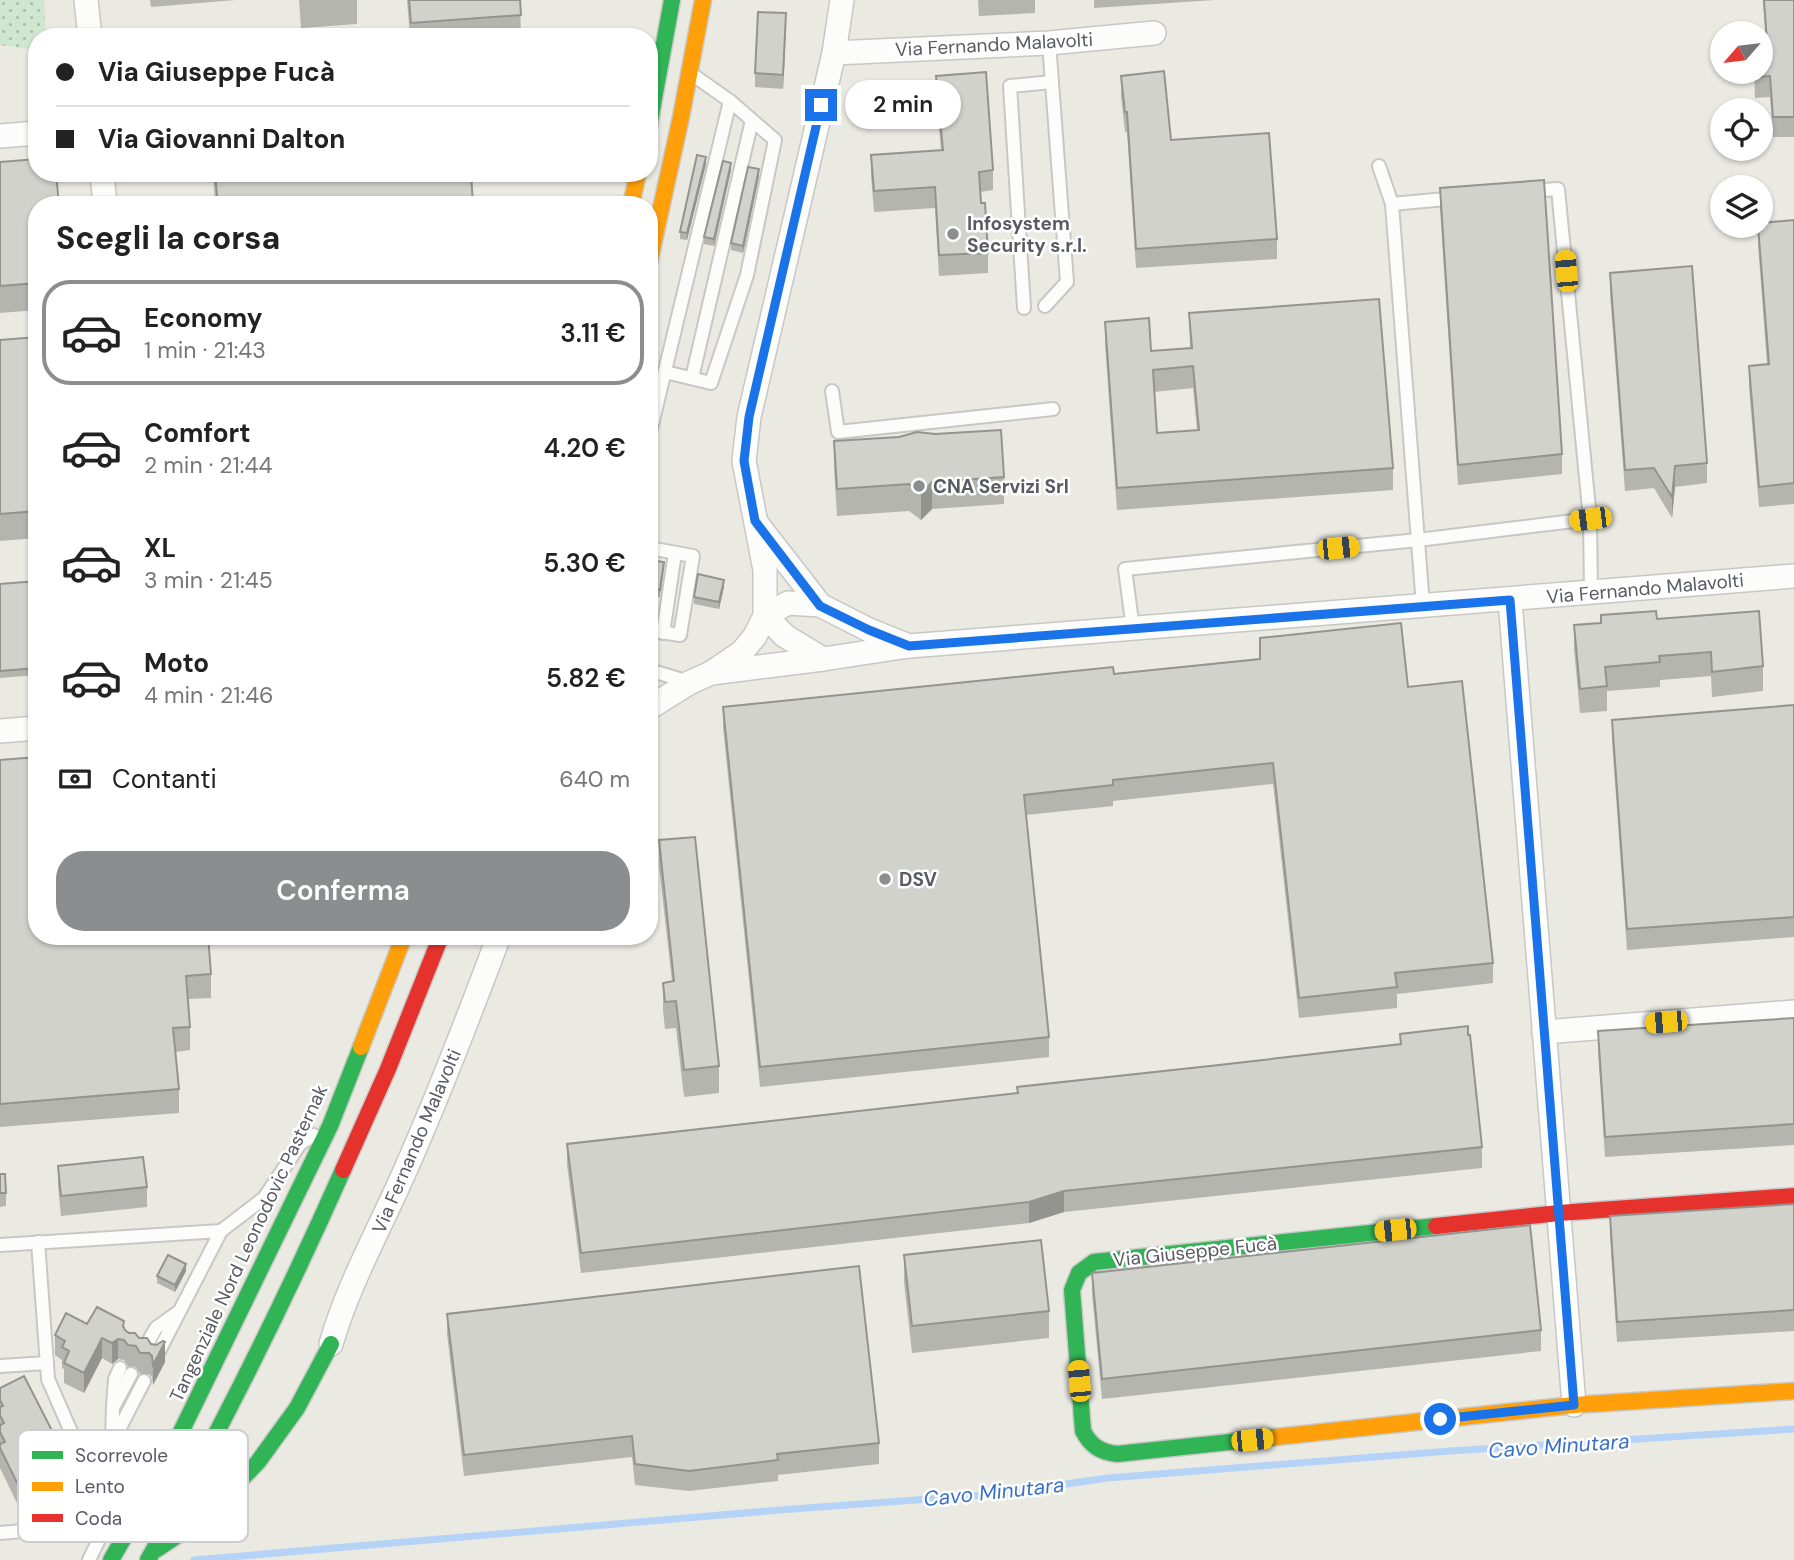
<!DOCTYPE html>
<html lang="it">
<meta charset="utf-8">
<style>
body{margin:0;font-family:"DM Sans",sans-serif;background:#f6f6f6;color:#222;height:100vh;display:flex;flex-direction:column;font-size:26px;white-space:nowrap}
*{box-sizing:border-box;margin:0}
p{font-size:23px;color:#767676}
.icon{flex:none;width:38px;height:38px;fill:none;stroke:currentColor;stroke-width:2;stroke-linecap:round;stroke-linejoin:round}
.map{position:relative;flex:1;overflow:hidden}
.details{position:absolute;left:28px;top:196px;width:630px;height:749px;display:flex;flex-direction:column;background:#fff;border-radius:28px;box-shadow:0 2px 5px #0004}
.details>*{flex:none}
.guide{position:absolute;left:28px;top:28px;width:630px;height:154px;border-radius:28px;box-shadow:0 2px 5px #0004;display:grid;align-content:center;height:154px;padding:0 28px;background:#fff}
.needle{width:46px;rotate:242deg}
.controls{position:absolute;left:1710px;top:21px;display:grid;gap:14px}
.controls a{display:grid;place-items:center;width:63px;height:63px;border-radius:50%;background:#fff;box-shadow:0 2px 5px #0004;font-size:35px}
.end{position:absolute;width:32px;height:32px;margin:-16px;border:9px solid #1a73e8;background:#fff;box-shadow:0 0 0 4px #fff}
.from{border-radius:50%}
.bubble{position:absolute;height:49px;border-radius:24px;background:#fff;box-shadow:0 2px 5px #0004;font-size:23px;font-weight:600;line-height:49px;text-align:center}
.car{position:absolute;width:21px;height:42px;margin:-21px -10px;border-radius:9px;box-shadow:0 0 5px 2px #0007;background:linear-gradient(#f5c518 24%,#345 0 40%,#f5c518 0 76%,#345 0 86%,#f5c518 0)}
.guide b{display:flex;align-items:center;gap:24px;height:66px;font-size:26px}
.guide b+b{border-top:2px solid #e0e0e0}
.guide i{width:18px;height:18px;background:#222}
ul{padding:0;list-style:none}
li{display:flex;align-items:center;gap:21px;height:105px;margin:0 14px 10px;padding:0 14px;border:4px solid transparent;border-radius:28px}
li div{flex:1}
li b{display:block;font-size:26px}
li em{font-style:normal;font-weight:600}
li.selected{border-color:#8b8d8f}
li>.icon{width:63px;height:63px;stroke-width:1.5}
h2{padding:0 28px;font-size:32px;line-height:84px}
.pay{display:flex;align-items:center;gap:18px;height:77px;padding:0 28px;font-size:26px}
.pay p{margin-inline-start:auto}
.button{display:flex;gap:14px;margin-top:auto;padding:14px 28px}
.button a{flex:1;height:80px;border-radius:28px;background:#8b8d8f;color:#fff;font-size:28px;font-weight:600;line-height:80px;text-align:center}
.map>svg:first-child{display:block}
</style>
<div class="map">
<svg width="1794" height="1560" viewBox="0 0 1794 1560">
<defs>
<pattern id="grass-dots" width="8" height="8" patternUnits="userSpaceOnUse" patternTransform="scale(1.75)"><rect width="8" height="8" fill="#d0e7cf"/><path d="M2 2h.1M6 6h.1" fill="none" stroke="#acbeab" stroke-width="1.8" stroke-linecap="round"/></pattern>
</defs>
<rect width="100%" height="100%" fill="#eae9e2"/>
<!-- grass -->
<polygon fill="url(#grass-dots)" points="0,0 44,0 46,37 37,37 37,50 0,45"/>
<g fill="none" stroke-linecap="round" stroke-linejoin="round">
<!-- stream -->
<polyline stroke="#b4d3f6" stroke-width="7" points="194,1560 780,1510 996,1494 1108,1478 1450,1451 1794,1429"/>
<defs>
<g id="lane">
<polyline points="1379,166 1392,204 1423,606"/>
<polyline points="1530,191 1558,189 1590,519 1591,592"/>
<polyline points="1392,204 1456,198"/>
<polyline points="1045,306 1067,282 1049,43"/>
<polyline points="1024,308 1010,86 1052,82"/>
<polyline points="665,372 711,383 747,275 775,140 730,101"/>
<polyline points="692,378 752,120"/>
<polyline points="832,391 838,432 1053,409"/>
<polyline points="649,437 730,101 693,75"/>
<polyline points="649,548 693,556 680,635 649,630"/>
<polyline points="1133,629 1125,569 1418,540 1590,519"/>
<polyline points="663,633 675,553"/>
<polyline points="649,670 689,682"/>
<polyline points="38,1242 48,1379 109,1519"/>
<polyline points="0,1245 221,1231"/>
<polyline points="143,1351 156,1328 177,1313"/>
<polyline points="157,1355 221,1231 264,1198 300,1144 314,1135"/>
<polyline points="0,1366 47,1363"/>
<polyline points="113,1405 115,1379 120,1368"/>
<polyline points="112,1439 113,1408 131,1374"/>
<polyline points="0,1533 70,1527"/>
<polyline points="89,1560 109,1519 112,1443 144,1381"/>
</g>
<g id="street">
<polyline points="86,0 90,37"/>
<polyline points="834,53 1049,43 1154,33"/>
<polyline points="0,136 37,133"/>
<polyline points="102,173 105,205"/>
<polyline points="758,525 820,605 869,630 909,646"/>
<polyline points="1510,600 1574,1405"/>
<polyline points="765,616 765,570 744,461 749,417 834,53 842,0"/>
<polyline points="765,616 785,636 823,659"/>
<polyline points="711,673 823,659 909,646 1794,576"/>
<polyline points="649,708 689,683 711,673 742,652 755,636 765,616 788,603 820,605"/>
<polyline points="0,731 37,728"/>
<polyline points="1544,1032 1794,1012"/>
<path d="M331 1344C348 1285 379 1230 404 1173 439 1095 469 1016 499 936"/>
</g>
<g id="fast">
<polyline points="649,126 672,0"/>
<path d="M1276 1437 1117 1454C1100 1452 1091 1446 1083 1431L1072 1290 1079 1273 1094 1262 1436 1226"/>
<polyline points="157,1549 205,1517 258,1462 297,1408 331,1344"/>
<polyline points="111,1560 159,1477 330,1126 361,1047"/>
<path d="M148 1560C219 1433 284 1303 343 1170"/>
</g>
<g id="slow">
<polyline points="631,205 638,173"/>
<polyline points="649,263 681,117 703,0"/>
<polyline points="361,1047 404,936"/>
<polyline points="1276,1437 1574,1405 1794,1391"/>
</g>
<g id="jam">
<polyline points="343,1170 388,1069 441,936"/>
<polyline points="1436,1226 1559,1213 1794,1196"/>
</g>
</defs>
<!-- lane casing -->
<use href="#lane" stroke="#c7c8c6" stroke-width="16"/>
<!-- street casing -->
<use href="#street" stroke="#c7c8c6" stroke-width="26"/>
<!-- fast casing -->
<use href="#fast" stroke="#c8c8c7" stroke-width="19"/>
<!-- slow casing -->
<use href="#slow" stroke="#c8c8c7" stroke-width="19"/>
<!-- jam casing -->
<use href="#jam" stroke="#c8c8c7" stroke-width="19"/>
<!-- lane -->
<use href="#lane" stroke="#fcfcfb" stroke-width="12"/>
<!-- street -->
<use href="#street" stroke="#fcfcfb" stroke-width="23"/>
<!-- fast -->
<use href="#fast" stroke="#30b455" stroke-width="16"/>
<!-- slow -->
<use href="#slow" stroke="#ff9f0a" stroke-width="16"/>
<!-- jam -->
<use href="#jam" stroke="#e5322d" stroke-width="16"/>
</g>
<!-- wall -->
<g fill="#b5b5b0" fill-rule="evenodd">
<polygon points="150,0 236,0 151,7"/>
<polygon points="299,0 357,0 357,24 301,28"/>
<polygon points="407,0 520,0 521,37 410,37"/>
<polygon points="978,0 1035,0 1035,13 979,16"/>
<polygon points="1094,0 1215,0 1094,8"/>
<polygon points="1763,0 1794,0 1794,137 1773,137 1770,97 1755,98 1754,72 1760,72 1767,57"/>
<polygon points="786,27 783,89 755,87 755,73"/>
<polygon points="936,76 993,170 993,190 980,192 988,253 988,273 939,276 935,208 874,212 871,176 871,155 941,150 936,96"/>
<polygon points="1121,76 1171,140 1277,239 1277,259 1136,268 1127,132 1125,132 1121,96"/>
<polygon points="0,162 37,205 37,310 0,313"/>
<polygon points="706,164 687,240 680,239 680,232"/>
<polygon points="731,170 714,246 704,244 704,237"/>
<polygon points="213,173 471,173 473,205 215,205"/>
<polygon points="759,176 743,253 731,250 731,243"/>
<polygon points="1440,188 1562,454 1562,474 1458,485 1440,208"/>
<polygon points="1794,220 1794,504 1759,507 1749,387 1749,366 1767,365 1758,244 1758,226"/>
<polygon points="1610,273 1707,463 1707,483 1675,487 1672,518 1654,488 1625,491 1610,294"/>
<path d="M1189 313 1393 468V490L1117 510 1105 344V322L1151 351 1190 348ZM1193 388 1197 430 1157 433 1154 392Z"/>
<polygon points="37,337 37,538 0,541 0,340"/>
<polygon points="834,441 1004,477 1004,504 932,509 921,520 909,511 837,516 834,468"/>
<polygon points="649,560 664,569 660,597 649,595"/>
<polygon points="37,581 37,675 0,678 0,584"/>
<polygon points="724,587 719,609 694,604 694,597"/>
<polygon points="1657,619 1763,666 1763,691 1712,697 1711,676 1660,680 1660,687 1607,691 1607,711 1580,713 1574,649 1574,625"/>
<polygon points="1114,674 1408,687 1493,963 1493,983 1397,994 1397,1008 1299,1018 1273,784 1113,801 1113,806 1026,815 1049,1037 1049,1057 760,1087 723,727 723,707"/>
<polygon points="1794,705 1794,937 1627,950 1612,741 1612,720"/>
<polygon points="0,760 211,974 211,998 188,999 190,1027 190,1050 175,1052 179,1089 179,1113 0,1127"/>
<polygon points="659,840 719,1066 719,1093 684,1097 676,1028 665,1029 663,1010 663,983 672,981 659,867"/>
<polygon points="1794,1018 1794,1145 1605,1157 1598,1051 1598,1031"/>
<polygon points="1400,1034 1482,1147 1482,1168 1064,1212 1029,1223 581,1273 567,1165 567,1144 1017,1093 1017,1087 1219,1065 1400,1044"/>
<polygon points="58,1166 147,1187 147,1207 61,1216 58,1186"/>
<polygon points="0,1174 6,1193 6,1206 0,1207"/>
<polygon points="1794,1204 1794,1331 1617,1342 1610,1237 1610,1216"/>
<polygon points="904,1255 1049,1311 1049,1338 912,1353 904,1282"/>
<polygon points="186,1271 175,1292 157,1283 157,1276"/>
<polygon points="1092,1273 1541,1330 1541,1351 1102,1399 1092,1294"/>
<polygon points="447,1314 879,1443 879,1464 778,1475 778,1481 689,1491 635,1485 632,1457 464,1476 447,1334"/>
<polygon points="87,1324 124,1328 125,1330 165,1362 153,1385 152,1377 149,1374 140,1374 136,1367 128,1366 124,1360 118,1359 112,1364 102,1358 84,1393 64,1383 64,1369 62,1368 62,1360 55,1355 55,1335"/>
<polygon points="0,1388 65,1477 63,1478 69,1509 47,1520 26,1522 0,1468"/>
</g>
<!-- shaded-wall -->
<g fill="#939390">
<polygon points="786,13 786,27 783,89 783,75"/>
<polygon points="706,157 706,164 687,240 687,233"/>
<polygon points="731,163 731,170 714,246 714,239"/>
<polygon points="759,169 759,176 743,253 743,246"/>
<polygon points="1675,466 1675,487 1672,518 1672,497"/>
<polygon points="932,482 932,509 921,520 921,493"/>
<polygon points="724,580 724,587 719,609 719,602"/>
<polygon points="1064,1191 1064,1212 1029,1223 1029,1202"/>
<polygon points="186,1264 186,1271 175,1292 175,1285"/>
<polygon points="102,1338 102,1358 84,1393 84,1373"/>
<polygon points="118,1339 118,1359 112,1364 112,1343"/>
<polygon points="165,1342 165,1362 153,1385 153,1365"/>
<polygon points="65,1456 65,1477 55,1482 55,1462"/>
<polygon points="69,1489 69,1509 47,1520 47,1500"/>
</g>
<!-- building -->
<g fill="#d2d2cd" stroke="#939390" stroke-width="2" fill-rule="evenodd">
<polygon points="409,0 520,0 521,15 411,23"/>
<polygon points="1764,0 1794,0 1794,117 1773,117 1770,76 1755,77 1755,72 1760,72 1760,58 1768,57"/>
<polygon points="758,12 786,13 783,75 755,73"/>
<polygon points="1164,71 1171,140 1269,133 1277,239 1136,249 1127,112 1125,112 1121,76"/>
<polygon points="986,72 993,170 979,172 981,203 985,203 988,253 939,255 935,187 874,191 871,155 943,150 936,76"/>
<polygon points="697,155 706,157 687,233 680,232"/>
<polygon points="37,159 37,173 56,173 59,205 37,205 37,283 0,286 0,162"/>
<polygon points="723,161 731,163 714,239 704,237"/>
<polygon points="748,167 759,169 743,246 731,243"/>
<polygon points="215,173 471,173 473,205 218,205"/>
<polygon points="1544,180 1562,454 1458,465 1440,188"/>
<polygon points="1794,220 1794,483 1759,487 1749,366 1769,364 1758,226 1760,226 1760,223"/>
<polygon points="1692,266 1707,463 1675,466 1672,497 1654,468 1625,470 1610,273"/>
<path d="M1379 299 1393 468 1117 488 1105 322 1149 318 1151 351 1192 348 1189 313ZM1193 366 1199 430 1157 433 1153 370Z"/>
<polygon points="37,337 37,511 0,514 0,340"/>
<polygon points="1001,430 1004,477 932,482 921,493 909,484 837,489 834,441 899,437 917,432 935,434"/>
<polygon points="649,560 664,562 660,590 649,588"/>
<polygon points="698,574 724,580 719,602 694,597"/>
<polygon points="37,581 37,668 0,671 0,584"/>
<polygon points="1656,611 1657,619 1759,611 1763,666 1712,672 1711,652 1659,656 1660,662 1605,667 1607,686 1580,689 1574,625 1601,623 1601,615"/>
<polygon points="1401,623 1408,687 1462,681 1493,963 1395,973 1397,987 1299,998 1273,763 1113,780 1113,785 1024,795 1049,1037 760,1067 723,707 1113,667 1114,674 1260,659 1260,638"/>
<polygon points="1794,705 1794,917 1627,929 1612,720"/>
<polygon points="37,757 37,936 208,936 211,974 186,976 190,1027 173,1028 179,1089 0,1104 0,760"/>
<polygon points="695,837 719,1066 684,1070 676,1001 665,1002 663,983 674,981 659,840"/>
<polygon points="1794,1018 1794,1124 1605,1137 1598,1031"/>
<polygon points="1468,1026 1468,1035 1470,1035 1482,1147 1064,1191 1029,1202 581,1253 567,1144 1018,1093 1017,1087 1219,1065 1401,1044 1400,1034"/>
<polygon points="143,1157 147,1187 61,1196 58,1166"/>
<polygon points="0,1174 5,1174 6,1193 0,1193"/>
<polygon points="1794,1204 1794,1310 1617,1322 1610,1216"/>
<polygon points="1530,1225 1541,1330 1102,1379 1092,1273"/>
<polygon points="1041,1240 1049,1311 912,1326 904,1255"/>
<polygon points="168,1255 186,1264 175,1285 157,1276"/>
<polygon points="859,1266 879,1443 777,1454 778,1460 689,1471 635,1464 632,1436 464,1455 447,1314"/>
<polygon points="97,1307 124,1321 123,1326 125,1330 129,1333 135,1333 139,1338 147,1338 151,1344 156,1345 163,1341 165,1342 153,1365 152,1356 149,1353 140,1353 136,1346 128,1345 124,1340 118,1339 112,1343 102,1338 84,1373 64,1363 69,1351 62,1347 65,1341 55,1335 66,1313 87,1324"/>
<polygon points="24,1376 65,1456 55,1462 69,1489 47,1500 26,1501 0,1448 0,1444 5,1442 0,1432 0,1425 4,1423 0,1415 0,1407 3,1406 0,1400 0,1388"/>
</g>
<g fill="none" stroke-linecap="round" stroke-linejoin="round">
<!-- route -->
<polyline stroke="#1a73e8" stroke-width="9" points="821,105 749,417 744,461 755,521 820,606 869,630 909,646 1510,600 1574,1405 1440,1419"/>
</g>
<!-- markers -->
<g fill="#8b8d8f" stroke="#fff" stroke-width="2.5">
<circle cx="953" cy="234" r="7"/>
<circle cx="919" cy="486" r="7"/>
<circle cx="885" cy="879" r="7"/>
</g>
<g text-anchor="middle" stroke-width="5" stroke-linejoin="round" paint-order="stroke">
<!-- street labels -->
<g font-size="19" fill="#585b62" stroke="#fff">
<text transform="translate(994 44) rotate(-3)" y="7">Via Fernando Malavolti</text>
<text transform="translate(1645 588) rotate(-5)" y="7">Via Fernando Malavolti</text>
<text transform="translate(416 1141) rotate(-67)" y="7">Via Fernando Malavolti</text>
<text transform="translate(248 1243) rotate(-65)" y="7">Tangenziale Nord Leonodovic Pasternak</text>
<text transform="translate(1195 1251) rotate(-6)" y="7">Via Giuseppe Fucà</text>
</g>
<!-- poi labels -->
<g font-size="19" font-weight="bold" fill="#585b62" stroke="#fff" text-anchor="start">
<text x="967" y="230">Infosystem<tspan x="967" dy="22">Security s.r.l.</tspan></text>
<text x="933" y="493">CNA Servizi Srl</text>
<text x="899" y="886">DSV</text>
</g>
<!-- water labels -->
<g font-size="21" font-style="italic" fill="#3a70c8" stroke="#fff">
<text transform="translate(1559 1446) rotate(-4)" y="7">Cavo Minutara</text>
<text transform="translate(994 1492) rotate(-6)" y="7">Cavo Minutara</text>
</g>
</g>
<!-- legend -->
<rect x="18" y="1430" width="230" height="112" rx="10" fill="#fff" stroke="#cdced0" stroke-width="2"/>
<rect x="32" y="1451" width="31" height="8" fill="#30b455"/>
<rect x="32" y="1482" width="31" height="9" fill="#ff9f0a"/>
<rect x="32" y="1514" width="31" height="8" fill="#e5322d"/>
<g font-size="19" fill="#585b62">
<text x="75" y="1462">Scorrevole</text>
<text x="75" y="1493">Lento</text>
<text x="75" y="1525">Coda</text>
</g>
</svg>
<div class="controls">
<a><svg class="needle" viewBox="-14 -14 28 28"><path d="M0-13l5 13h-10z" fill="#e53935"/><path d="M0 13l5-13h-10z" fill="#767676"/></svg></a>
<a><svg class="icon" aria-label="locate" viewBox="0 0 24 24"><circle cx="12" cy="12" r="6"/><path d="M12 2v4M12 18v4M2 12h4M18 12h4"/></svg></a>
<a><svg class="icon" aria-label="layers" viewBox="0 0 24 24"><path d="M12 4l9 5-9 5-9-5zM3 14l9 5 9-5"/></svg></a>
</div>
<i class="end from" style="left:1440px;top:1419px"></i>
<i class="end" style="left:821px;top:105px"></i>
<div class="bubble" style="left:845px;top:80px;width:116px">2 min</div>
<i class="car" style="left:1566px;top:271px;rotate:355deg"></i>
<i class="car" style="left:1590px;top:519px;rotate:263deg"></i>
<i class="car" style="left:1338px;top:548px;rotate:84deg"></i>
<i class="car" style="left:1666px;top:1022px;rotate:265deg"></i>
<i class="car" style="left:1395px;top:1230px;rotate:264deg"></i>
<i class="car" style="left:1079px;top:1381px;rotate:355deg"></i>
<i class="car" style="left:1252px;top:1440px;rotate:84deg"></i>
<div class="guide">
<b><i class="from"></i>Via Giuseppe Fucà</b>
<b><i></i>Via Giovanni Dalton</b>
</div>
<section class="details">
<h2>Scegli la corsa</h2>
<ul>
<li class="selected"><svg class="icon" aria-label="car" viewBox="0 0 24 24"><path d="M5 17H2v-5l4-1 3-4h7l3 4 3 1v5h-3M9 17h6M6 11h13"/><circle cx="7" cy="17" r="2"/><circle cx="17" cy="17" r="2"/></svg><div><b>Economy</b><p>1 min · 21:43</p></div><em>3.11 €</em></li>
<li><svg class="icon" aria-label="car" viewBox="0 0 24 24"><path d="M5 17H2v-5l4-1 3-4h7l3 4 3 1v5h-3M9 17h6M6 11h13"/><circle cx="7" cy="17" r="2"/><circle cx="17" cy="17" r="2"/></svg><div><b>Comfort</b><p>2 min · 21:44</p></div><em>4.20 €</em></li>
<li><svg class="icon" aria-label="car" viewBox="0 0 24 24"><path d="M5 17H2v-5l4-1 3-4h7l3 4 3 1v5h-3M9 17h6M6 11h13"/><circle cx="7" cy="17" r="2"/><circle cx="17" cy="17" r="2"/></svg><div><b>XL</b><p>3 min · 21:45</p></div><em>5.30 €</em></li>
<li><svg class="icon" aria-label="car" viewBox="0 0 24 24"><path d="M5 17H2v-5l4-1 3-4h7l3 4 3 1v5h-3M9 17h6M6 11h13"/><circle cx="7" cy="17" r="2"/><circle cx="17" cy="17" r="2"/></svg><div><b>Moto</b><p>4 min · 21:46</p></div><em>5.82 €</em></li>
</ul>
<div class="pay"><svg class="icon" aria-label="cash" viewBox="0 0 24 24"><path d="M3 7h18v10H3z"/><circle cx="12" cy="12" r="2"/></svg>Contanti<p>640 m</p></div>
<div class="button"><a>Conferma</a></div>
</section>
</div>
